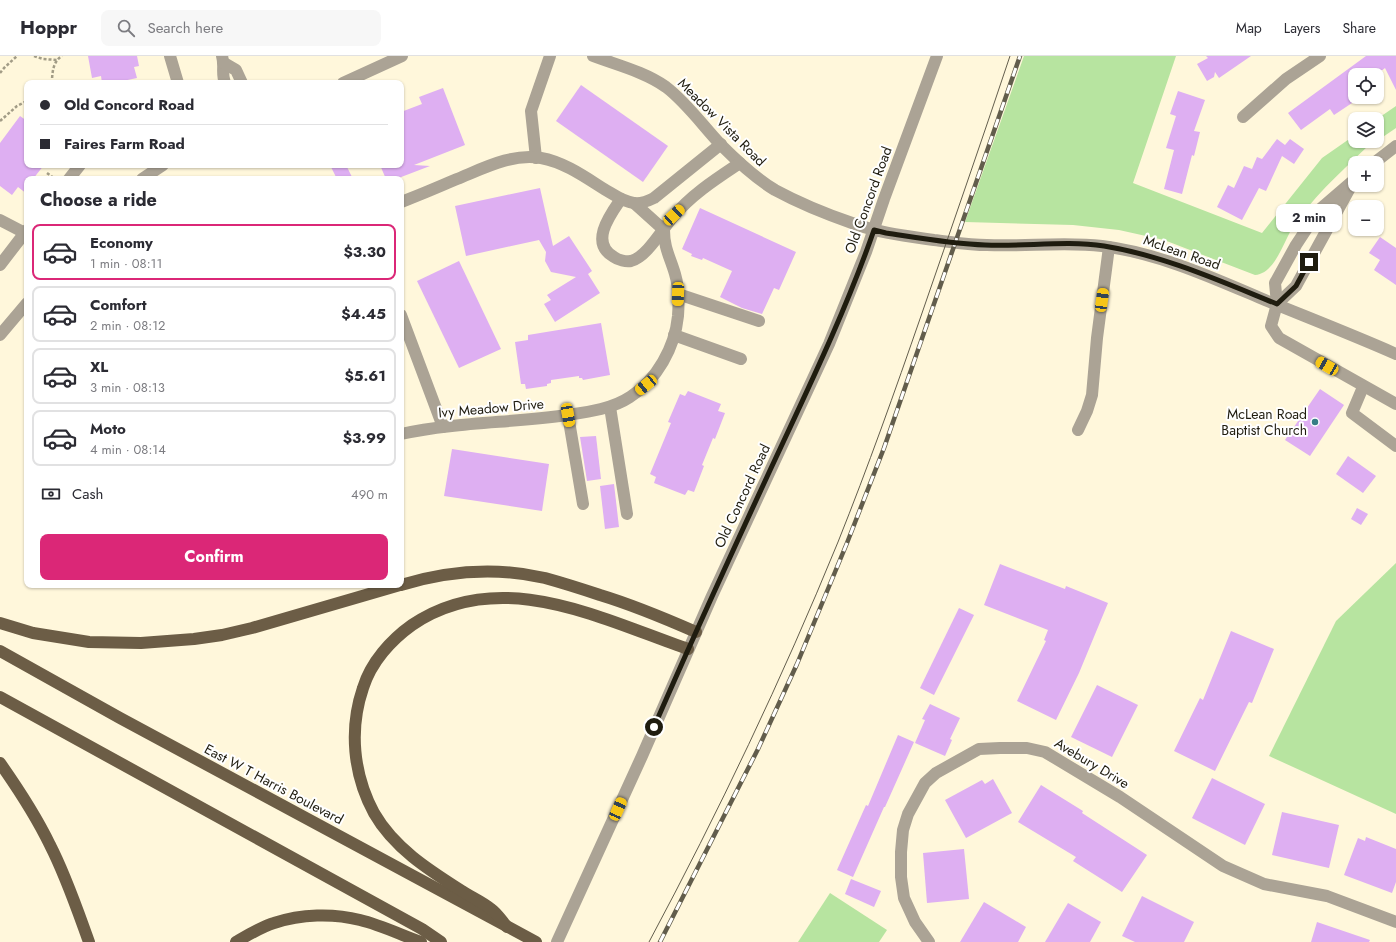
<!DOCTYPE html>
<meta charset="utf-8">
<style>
body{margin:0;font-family:Jost,sans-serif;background:#f7f7f7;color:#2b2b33;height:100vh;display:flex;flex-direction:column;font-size:15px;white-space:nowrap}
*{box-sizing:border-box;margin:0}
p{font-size:13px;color:#7c7c81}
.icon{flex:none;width:22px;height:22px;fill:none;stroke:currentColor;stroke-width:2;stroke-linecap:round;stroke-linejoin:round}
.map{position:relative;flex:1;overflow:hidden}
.side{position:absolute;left:24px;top:120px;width:380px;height:412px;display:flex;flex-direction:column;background:#fff;border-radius:8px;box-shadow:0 1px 3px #0004}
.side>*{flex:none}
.hud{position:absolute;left:24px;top:24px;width:380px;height:88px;border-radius:8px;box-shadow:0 1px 3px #0004;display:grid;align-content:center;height:88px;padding:0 16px;background:#fff}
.tools{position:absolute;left:1348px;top:12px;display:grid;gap:8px}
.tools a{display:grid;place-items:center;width:36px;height:36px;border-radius:8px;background:#fff;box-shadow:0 1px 3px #0004;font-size:20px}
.end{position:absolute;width:18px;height:18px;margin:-9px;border:5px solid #1f1c0f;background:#fff;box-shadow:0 0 0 2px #fff}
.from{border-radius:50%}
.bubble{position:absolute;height:28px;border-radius:8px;background:#fff;box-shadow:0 1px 3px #0004;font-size:13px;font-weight:700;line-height:28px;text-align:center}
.car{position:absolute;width:12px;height:24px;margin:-12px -6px;border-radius:5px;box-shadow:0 0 3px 1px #0007;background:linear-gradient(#f5c518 24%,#345 0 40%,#f5c518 0 76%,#345 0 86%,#f5c518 0)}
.hud b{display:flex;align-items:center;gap:14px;height:38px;font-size:15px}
.hud b+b{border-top:1px solid #e1e1e2}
.hud i{width:10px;height:10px;background:#2b2b33}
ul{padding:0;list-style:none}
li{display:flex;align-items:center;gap:12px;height:56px;margin:0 8px 6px;padding:0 8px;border:2px solid #e1e1e2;border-radius:8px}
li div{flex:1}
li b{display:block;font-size:15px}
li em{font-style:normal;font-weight:700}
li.selected{border-color:#db2777}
li>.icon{width:36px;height:36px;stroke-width:1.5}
h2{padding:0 16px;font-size:18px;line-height:48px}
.pay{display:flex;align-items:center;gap:10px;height:44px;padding:0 16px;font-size:15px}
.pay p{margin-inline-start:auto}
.button{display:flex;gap:8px;margin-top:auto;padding:8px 16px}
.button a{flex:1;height:46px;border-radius:8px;background:#db2777;color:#fff;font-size:16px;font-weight:700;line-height:46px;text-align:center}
header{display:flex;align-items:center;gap:24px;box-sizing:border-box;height:56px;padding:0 20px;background:#fff;border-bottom:1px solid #e1e1e2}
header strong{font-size:19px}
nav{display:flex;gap:22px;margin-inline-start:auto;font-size:14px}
.search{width:280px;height:36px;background:#f7f7f7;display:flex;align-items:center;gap:10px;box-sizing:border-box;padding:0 14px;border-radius:8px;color:#7c7c81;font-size:15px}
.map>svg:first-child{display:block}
</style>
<header>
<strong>Hoppr</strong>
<div class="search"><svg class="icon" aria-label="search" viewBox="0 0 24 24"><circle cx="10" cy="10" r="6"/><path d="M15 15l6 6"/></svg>Search here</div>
<nav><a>Map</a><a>Layers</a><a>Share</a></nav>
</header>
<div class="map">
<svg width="1396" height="886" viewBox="0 0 1396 886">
<rect width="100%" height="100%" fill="#fff7db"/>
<!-- green -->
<g fill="#b7e4a0">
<path d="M1024 0H1176L1133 127 1262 177 1322 102 1355 79V85H1376L1368 90C1340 117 1310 143 1290 176 1282 191 1273 218 1255 219L1164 184 1119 174 1073 169 965 166Z"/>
<polygon points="1396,50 1396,72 1377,85 1377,63"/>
<polygon points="1396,507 1396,758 1269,700 1336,565"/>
<polygon points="830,837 887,874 879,886 798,886"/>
</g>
<!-- building -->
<g fill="#deaff2">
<polygon points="88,0 137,0 139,10 134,11 137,22 113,27 102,27 101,20 92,22"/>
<polygon points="1206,0 1251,0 1219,22 1215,16 1214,21 1207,25 1197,8 1208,2"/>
<polygon points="1366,0 1396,0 1396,34 1385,12 1376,19 1355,19 1355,45 1334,59 1330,53 1301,74 1288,57"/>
<polygon points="581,29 668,90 643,126 556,65"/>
<polygon points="443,32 465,89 414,109 430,110 396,123 386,123 380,109 401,109 401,56 422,48 419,41"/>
<polygon points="1178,35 1205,44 1194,75 1200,76 1194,100 1192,99 1182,138 1164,133 1174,94 1166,92 1176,60 1170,58"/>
<polygon points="20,60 27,65 27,109 44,109 33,123 27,123 27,138 18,131 12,139 0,130 0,87"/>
<polygon points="1277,83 1285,89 1290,83 1304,93 1294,108 1282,100 1266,135 1259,132 1242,164 1217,151 1228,129 1234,132 1244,110 1252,113 1257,101 1262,103"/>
<polygon points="330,109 346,109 353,123 337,123"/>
<polygon points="540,132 553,190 569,180 592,215 588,218 600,237 555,266 544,248 551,244 547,239 576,221 551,216 545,205 546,196 539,184 466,200 455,150"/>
<polygon points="700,152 796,196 779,234 774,232 762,258 742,252 720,241 732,215 703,202 702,204 691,200 692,198 682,193"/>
<polygon points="1380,181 1396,192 1396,229 1374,214 1380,204 1369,197"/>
<polygon points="459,205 501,293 459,312 417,225"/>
<polygon points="601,267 610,319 583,324 582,322 579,322 579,320 551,324 551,327 547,328 547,330 526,333 525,328 521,328 515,286 528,284 528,279"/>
<polygon points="1320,333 1344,349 1310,400 1285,384"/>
<polygon points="688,335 721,348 718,355 725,357 715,383 713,382 702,409 704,410 694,436 688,434 685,439 654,427 656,421 650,418 671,367 668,366 680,338 685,340"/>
<polygon points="596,380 601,423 587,425 580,381"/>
<polygon points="452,393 549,408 542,455 444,440"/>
<polygon points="1348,400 1376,420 1363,437 1336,418"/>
<polygon points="614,428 619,471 605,473 600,430"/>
<polygon points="1357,452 1368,458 1361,469 1351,463"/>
<polygon points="1000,508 1065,533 1066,530 1108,547 1079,617 1056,664 1017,645 1046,585 1044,584 1048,574 984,549"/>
<polygon points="959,552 974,559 934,639 920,632"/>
<polygon points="1231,575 1274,593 1252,647 1249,646 1215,715 1174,695 1200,642 1203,644"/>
<polygon points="1097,629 1138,649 1112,701 1071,681"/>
<polygon points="930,648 960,662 950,683 952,684 945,700 915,687 925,664 922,663"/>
<polygon points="898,679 914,686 885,751 884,751 853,821 837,814 866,749 868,750"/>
<polygon points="1212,722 1265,748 1245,789 1192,762"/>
<polygon points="993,723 1012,757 966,782 945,744 982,724 985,728"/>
<polygon points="1041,729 1083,755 1082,757 1147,799 1122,836 1073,805 1076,801 1018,766"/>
<polygon points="1282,756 1339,769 1329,812 1272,799"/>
<polygon points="1366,781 1396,793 1396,826 1392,837 1344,819 1358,782 1365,785"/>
<polygon points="964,793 969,843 927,847 923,797"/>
<polygon points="851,823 881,835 874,851 845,838"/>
<polygon points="1142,840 1194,866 1184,886 1135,886 1122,880"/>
<polygon points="984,846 1026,871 1018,886 960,886"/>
<polygon points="1068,847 1101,866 1090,886 1045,886"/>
<polygon points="1317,866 1370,884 1369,886 1311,886"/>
</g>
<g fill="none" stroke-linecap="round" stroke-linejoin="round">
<!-- path -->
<g stroke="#a29c86" stroke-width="2.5" stroke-dasharray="3 2" stroke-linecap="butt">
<polyline points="34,0 43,3 57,4"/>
<polyline points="0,17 4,12 17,0"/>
<path d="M52 27C52 17 53 5 62 0"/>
<polyline points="0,65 17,50 27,45"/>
<polyline points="47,117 55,123"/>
</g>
<!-- minor -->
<g stroke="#aba395" stroke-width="12">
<polyline points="170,0 178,27"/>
<path d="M222 0C225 10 221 17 225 27"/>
<path d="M593 0C617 9 645 16 666 31 687 47 703 70 721 89 737 105 755 122 775 134 799 147 826 158 852 167 879 177 906 180 934 184 952 186 970 189 987 189 1025 191 1064 185 1102 190 1159 197 1213 222 1265 244 1309 262 1353 279 1396 298"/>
<polyline points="224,7 236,14 242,27"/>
<polyline points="343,27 402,0"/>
<polyline points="1243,61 1286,23 1320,0"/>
<polyline points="536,102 531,55 550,0"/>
<polyline points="1374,107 1396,90"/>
<polyline points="69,123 80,109"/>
<polyline points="142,123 163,109"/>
<polyline points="1355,123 1319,154 1296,189 1275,227 1277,248 1271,270 1279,282 1396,348"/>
<path d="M621 143C610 159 589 187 614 201 618 204 626 206 631 205 647 201 663 172 673 161 691 139 716 123 740 107"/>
<path d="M401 146C420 139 438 131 457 123 484 112 512 97 541 102 564 106 585 121 604 133 613 138 623 146 634 147 641 148 648 145 654 142L721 88"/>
<polyline points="634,147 664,174"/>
<polyline points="0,164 25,177"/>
<polyline points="0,209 27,174"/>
<polyline points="678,238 759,265"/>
<polyline points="1277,248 1296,230 1351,130"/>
<polyline points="401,259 443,371"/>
<polyline points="0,279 27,247"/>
<polyline points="674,279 741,303"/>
<polyline points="1363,331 1352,357 1396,390"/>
<polyline points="610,351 627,458"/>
<polyline points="568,359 583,448"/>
<polyline points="1078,374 1087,355 1092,339 1097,282 1109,191"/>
<path d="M401 378C455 366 512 367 567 359 588 356 612 353 630 341 657 324 675 291 678 260 679 246 679 231 675 218 670 201 664 192 664 174"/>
<polyline points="557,886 642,700 712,540 829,288 866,196 884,143 937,0"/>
<polyline points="929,886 915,866 904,842 901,821 901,796 903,774 908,758 925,727 936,717 979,693 1000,692 1027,692 1045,696 1120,741 1223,810 1264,828 1327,840 1396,866"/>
</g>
<!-- major -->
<g stroke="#6c5d46" stroke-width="12">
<path d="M401 529C447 515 497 511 545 522 563 527 582 533 600 539 633 549 664 562 696 576"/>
<polyline points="0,567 33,577 89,586 141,587 194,583 222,579 252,572 400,529"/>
<polyline points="0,595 120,662 536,886"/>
<polyline points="0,641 422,873 441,886"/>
<path d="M0 707C19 734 36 760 50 789 66 820 77 853 89 886"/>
<path d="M507 871C502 865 497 857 491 853 483 846 471 841 462 835 429 814 394 792 374 757 353 718 349 673 363 632 371 606 391 584 412 569 500 509 601 563 688 593"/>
<path d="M236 886C248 879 261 871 274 867 301 858 333 857 360 864 381 869 401 879 421 886"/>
</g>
<!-- tram -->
<path stroke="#625d4c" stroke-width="1" d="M649 886C719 755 782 623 838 486 868 411 895 335 921 260 951 173 981 87 1010 0"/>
<defs>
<polyline id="rail" points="660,886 758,693 797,608 847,487 884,392 1020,0"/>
</defs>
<!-- rail casing -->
<use href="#rail" stroke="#625d4c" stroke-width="4.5"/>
<!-- rail -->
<use href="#rail" stroke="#fff" stroke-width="3" stroke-dasharray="9" stroke-linecap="butt"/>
</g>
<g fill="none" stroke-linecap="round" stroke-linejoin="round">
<!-- route -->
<path stroke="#1f1c0f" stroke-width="5" d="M654 671C690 588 728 505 766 423 804 341 844 260 874 174L886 177C919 182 952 188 985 189 1024 191 1066 184 1104 190 1165 200 1220 225 1277 248L1296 230 1309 206"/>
</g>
<!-- markers -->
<circle fill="#367e85" stroke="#fff" stroke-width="1.5" cx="1315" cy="366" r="4"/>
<g text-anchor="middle" stroke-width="4" stroke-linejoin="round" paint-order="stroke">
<!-- street labels -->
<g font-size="14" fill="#1f1c0f" stroke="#fff">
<text transform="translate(722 66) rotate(45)" y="5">Meadow Vista Road</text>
<text transform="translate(868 144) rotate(-70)" y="5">Old Concord Road</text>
<text transform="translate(1182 196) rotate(19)" y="5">McLean Road</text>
<text transform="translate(491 352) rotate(-5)" y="5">Ivy Meadow Drive</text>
<text transform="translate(742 440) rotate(-65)" y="5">Old Concord Road</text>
<text transform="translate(1092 707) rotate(31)" y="5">Avebury Drive</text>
<text transform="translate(274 728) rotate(28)" y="5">East W T Harris Boulevard</text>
</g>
<!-- poi labels -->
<g font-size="14" fill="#1f1c0f" stroke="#fff" text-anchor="end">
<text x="1307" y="363">McLean Road<tspan x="1307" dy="16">Baptist Church</tspan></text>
</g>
</g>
</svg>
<div class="tools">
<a><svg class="icon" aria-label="locate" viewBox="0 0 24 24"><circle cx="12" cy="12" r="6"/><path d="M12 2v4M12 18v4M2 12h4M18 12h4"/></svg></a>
<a><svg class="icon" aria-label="layers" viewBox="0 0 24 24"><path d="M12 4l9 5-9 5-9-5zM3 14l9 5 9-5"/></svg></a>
<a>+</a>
<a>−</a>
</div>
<i class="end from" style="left:654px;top:671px"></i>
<i class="end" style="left:1309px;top:206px"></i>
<div class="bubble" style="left:1276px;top:148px;width:66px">2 min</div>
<i class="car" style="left:674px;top:159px;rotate:47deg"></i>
<i class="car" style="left:678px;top:238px;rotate:182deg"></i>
<i class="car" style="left:1102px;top:244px;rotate:8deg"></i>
<i class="car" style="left:1327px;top:310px;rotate:300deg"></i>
<i class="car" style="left:646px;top:329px;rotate:231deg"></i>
<i class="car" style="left:568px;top:359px;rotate:170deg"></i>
<i class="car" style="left:618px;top:753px;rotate:24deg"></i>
<div class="hud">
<b><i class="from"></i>Old Concord Road</b>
<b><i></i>Faires Farm Road</b>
</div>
<section class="side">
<h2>Choose a ride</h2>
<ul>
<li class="selected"><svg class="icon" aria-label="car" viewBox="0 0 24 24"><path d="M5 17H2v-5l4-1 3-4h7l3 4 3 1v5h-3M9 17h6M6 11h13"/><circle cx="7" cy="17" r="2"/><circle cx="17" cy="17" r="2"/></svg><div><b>Economy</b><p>1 min · 08:11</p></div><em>$3.30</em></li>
<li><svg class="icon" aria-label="car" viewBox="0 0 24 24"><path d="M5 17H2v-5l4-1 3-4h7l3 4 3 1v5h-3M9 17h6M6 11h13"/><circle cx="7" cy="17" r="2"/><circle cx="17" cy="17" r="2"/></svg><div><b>Comfort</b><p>2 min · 08:12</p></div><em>$4.45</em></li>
<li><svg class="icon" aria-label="car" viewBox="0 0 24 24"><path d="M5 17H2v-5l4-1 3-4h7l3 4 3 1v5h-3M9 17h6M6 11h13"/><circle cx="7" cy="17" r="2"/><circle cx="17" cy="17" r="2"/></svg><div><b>XL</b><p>3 min · 08:13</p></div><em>$5.61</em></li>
<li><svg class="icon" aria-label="car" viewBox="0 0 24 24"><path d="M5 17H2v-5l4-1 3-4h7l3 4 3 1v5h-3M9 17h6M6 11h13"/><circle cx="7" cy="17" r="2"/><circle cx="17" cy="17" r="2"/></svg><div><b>Moto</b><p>4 min · 08:14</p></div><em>$3.99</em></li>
</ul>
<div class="pay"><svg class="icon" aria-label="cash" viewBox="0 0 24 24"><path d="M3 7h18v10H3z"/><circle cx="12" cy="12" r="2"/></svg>Cash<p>490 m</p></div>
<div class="button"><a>Confirm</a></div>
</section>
</div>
